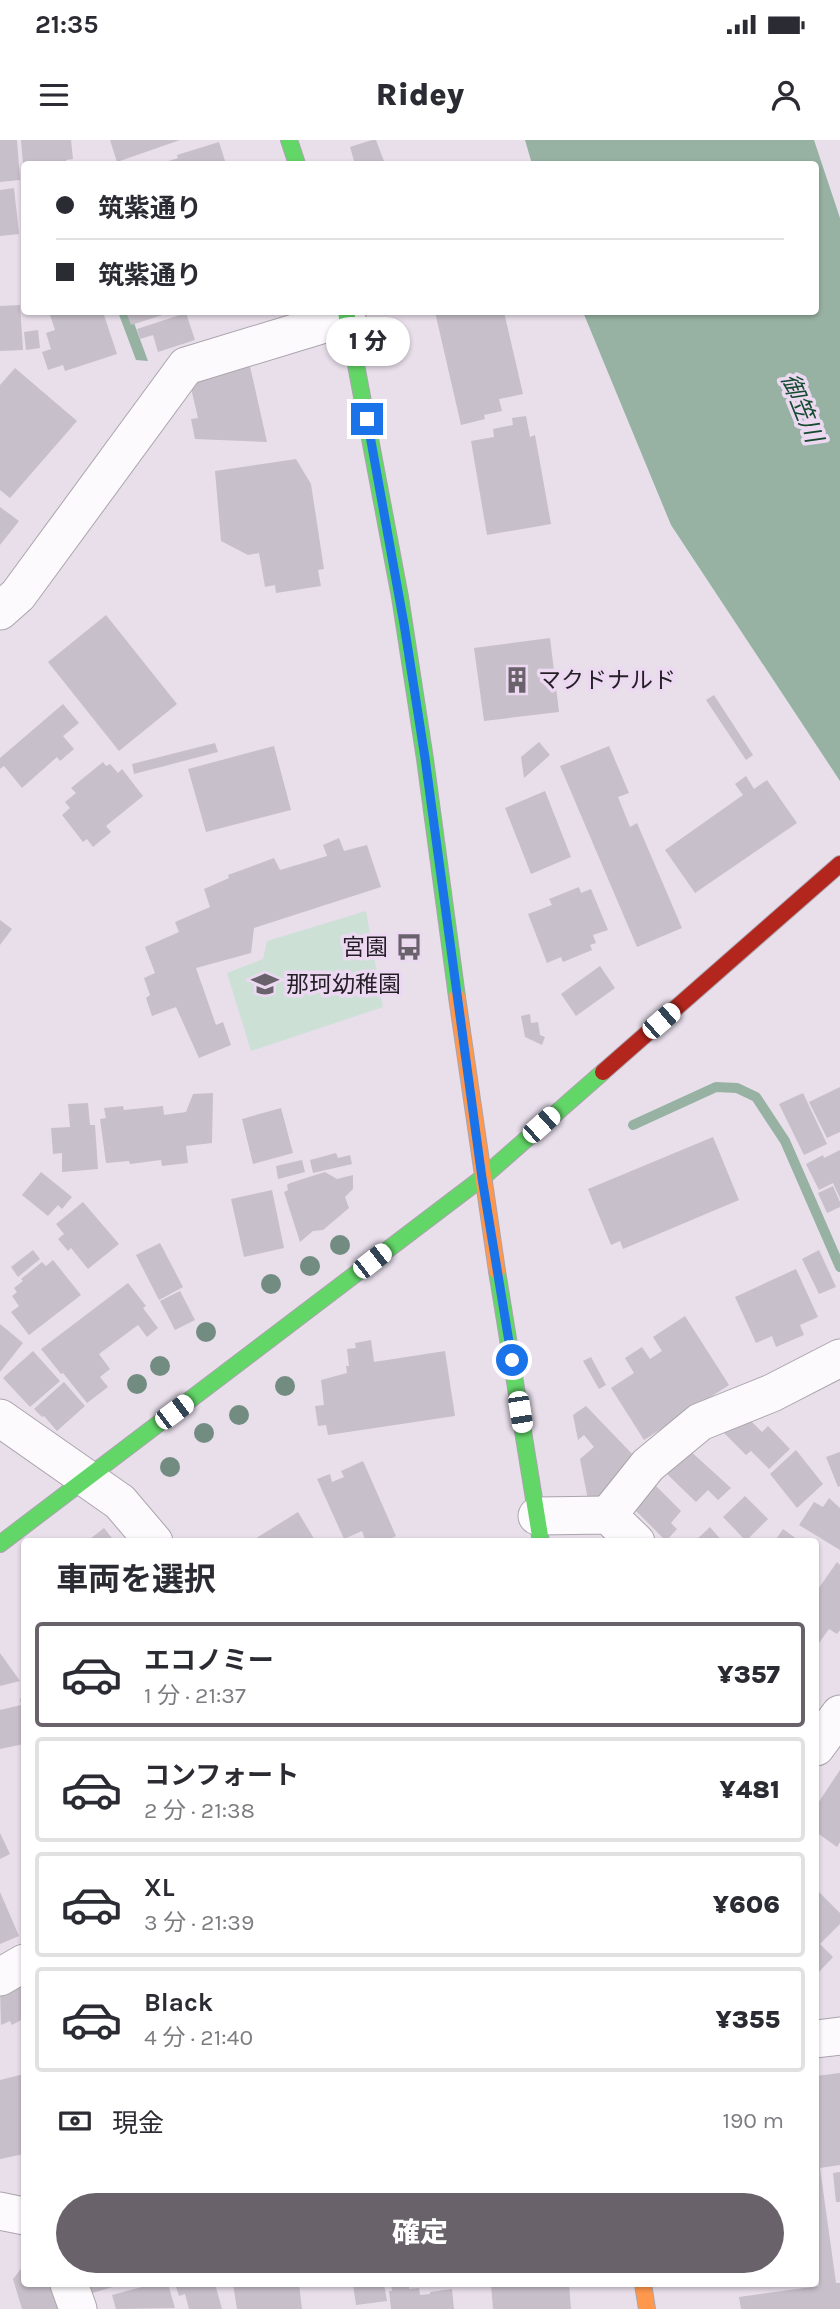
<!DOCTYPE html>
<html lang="ja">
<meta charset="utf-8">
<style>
body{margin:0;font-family:Karla,"Noto Sans JP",sans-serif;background:#f7f7f7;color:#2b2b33;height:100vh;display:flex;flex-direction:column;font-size:26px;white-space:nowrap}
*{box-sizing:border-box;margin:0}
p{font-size:23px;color:#7c7c81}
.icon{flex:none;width:38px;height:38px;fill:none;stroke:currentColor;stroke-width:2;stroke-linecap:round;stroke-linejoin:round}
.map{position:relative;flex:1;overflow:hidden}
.panel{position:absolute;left:21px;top:1398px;width:798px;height:749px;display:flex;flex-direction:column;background:#fff;border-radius:7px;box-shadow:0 2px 5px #0004}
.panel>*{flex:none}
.hud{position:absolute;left:21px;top:21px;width:798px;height:154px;border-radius:7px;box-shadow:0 2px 5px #0004;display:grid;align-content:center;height:154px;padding:0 35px;background:#fff}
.end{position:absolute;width:32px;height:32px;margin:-16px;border:9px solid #1a73e8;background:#fff;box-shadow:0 0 0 4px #fff}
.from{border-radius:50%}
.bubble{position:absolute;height:49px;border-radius:24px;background:#fff;box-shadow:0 2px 5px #0004;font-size:23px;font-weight:800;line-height:49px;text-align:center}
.car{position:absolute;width:21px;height:42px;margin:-21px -10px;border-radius:9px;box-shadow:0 0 5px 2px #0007;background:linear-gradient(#fff 24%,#345 0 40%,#fff 0 76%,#345 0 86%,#fff 0)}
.hud b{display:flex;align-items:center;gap:24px;height:66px;font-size:26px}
.hud b+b{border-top:2px solid #e1e1e2}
.hud i{width:18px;height:18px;background:#2b2b33}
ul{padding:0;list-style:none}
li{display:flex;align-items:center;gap:21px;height:105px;margin:0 14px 10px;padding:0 21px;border:4px solid #e1e1e2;border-radius:7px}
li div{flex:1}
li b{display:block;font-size:26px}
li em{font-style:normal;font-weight:800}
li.active{border-color:#69626b}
li>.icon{width:63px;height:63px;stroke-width:1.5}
h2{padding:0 35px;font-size:32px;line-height:84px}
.pay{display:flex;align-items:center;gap:18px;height:77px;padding:0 35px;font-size:26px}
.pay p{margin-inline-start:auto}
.button{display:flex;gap:14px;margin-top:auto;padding:14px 35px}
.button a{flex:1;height:80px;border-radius:42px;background:#69626b;color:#fff;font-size:28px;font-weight:800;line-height:80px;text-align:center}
.status{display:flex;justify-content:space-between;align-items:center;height:49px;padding:0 35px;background:#fff;direction:ltr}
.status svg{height:19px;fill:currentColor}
header{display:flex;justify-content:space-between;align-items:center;height:91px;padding:0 35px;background:#fff;font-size:32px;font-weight:800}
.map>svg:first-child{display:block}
</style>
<div class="status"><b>21:35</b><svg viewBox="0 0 49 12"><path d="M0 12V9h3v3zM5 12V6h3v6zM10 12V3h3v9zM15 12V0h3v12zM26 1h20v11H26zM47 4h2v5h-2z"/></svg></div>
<header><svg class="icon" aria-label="menu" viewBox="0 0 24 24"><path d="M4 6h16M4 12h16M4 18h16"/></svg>Ridey<svg class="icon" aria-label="person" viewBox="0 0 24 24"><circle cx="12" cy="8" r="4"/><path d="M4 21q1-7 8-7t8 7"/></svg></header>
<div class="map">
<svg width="840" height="2169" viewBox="0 0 840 2169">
<rect width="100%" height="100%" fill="#e8dfeb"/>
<!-- green -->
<polygon fill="#cce0d6" points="366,771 383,867 251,911 227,833 263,819 267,801"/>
<!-- water -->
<g fill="#97b2a2">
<polygon points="525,0 814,0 840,78 840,641 671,385 583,172 816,172 816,24 532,24"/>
<polygon points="118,172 130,172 148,221 136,220"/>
</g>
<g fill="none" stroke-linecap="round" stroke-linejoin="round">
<!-- stream -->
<polyline stroke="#97b2a2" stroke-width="10" points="633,985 716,947 737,948 756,957 785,1001 840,1127"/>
</g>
<!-- building -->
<g fill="#c7bfc9">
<polygon points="0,0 17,0 20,40 0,42"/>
<polygon points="21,0 71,0 73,19 66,20 67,24 23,24"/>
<polygon points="110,0 180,0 117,22"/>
<polygon points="372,0 376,0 385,24 355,24 350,7"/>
<polygon points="219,2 226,24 159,24 178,18 177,15"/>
<polygon points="14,48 19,94 0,96 0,50"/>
<polygon points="20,165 23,210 0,211 0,166"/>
<polygon points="49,172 103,172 117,214 65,231 63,225 48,230 42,212 51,209 46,193 55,190"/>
<polygon points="126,172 172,172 131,185"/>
<polygon points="435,172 504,172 523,254 499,259 502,271 484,275 485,279 461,285"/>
<polygon points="186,173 195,200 158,212 153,195 140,199 137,189"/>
<polygon points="38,190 40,208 26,210 24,192"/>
<polygon points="249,222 267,302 195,299 191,279 198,278 188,235"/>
<polygon points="15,228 77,281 10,358 0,350 0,245"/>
<polygon points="526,276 530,297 535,295 551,384 487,395 471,301 494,297 493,289 513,285 512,278"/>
<polygon points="296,319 311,344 324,429 318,430 321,446 276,453 275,445 265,447 259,413 248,415 221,401 215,331"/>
<polygon points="0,367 19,381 0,405"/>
<polygon points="106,475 177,564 119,611 48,522"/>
<polygon points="550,498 559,572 484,581 474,508"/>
<polygon points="714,555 753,615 746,620 706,560"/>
<polygon points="63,564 79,583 63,596 74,609 60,621 57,617 22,648 4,626 0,629 0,618"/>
<polygon points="539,602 550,615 524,638 521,617"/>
<polygon points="215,603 218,612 134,634 132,624"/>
<polygon points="274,606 291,670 206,692 188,629"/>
<polygon points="609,606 629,653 618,657 630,687 637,683 682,788 637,807 560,626"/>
<polygon points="103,622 106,626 110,624 118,633 122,629 143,656 106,686 111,692 93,707 87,699 83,702 62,675 70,668 65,662 76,653 71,648"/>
<polygon points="746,636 754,649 767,640 797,683 695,753 665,710 743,655 735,644"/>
<polygon points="545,651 571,717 531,734 505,668"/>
<polygon points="339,698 344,711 367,705 381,747 254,788 251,813 196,828 216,885 223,882 231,905 199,918 176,867 152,876 146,858 150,855 144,838 155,833 145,807 179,792 175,782 210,767 204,749 229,738 228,735 274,718 280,730 327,716 323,705"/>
<polygon points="579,747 581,753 591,749 608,790 593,795 596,803 590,805 592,810 563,822 561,817 547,823 528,774 552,765 549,759"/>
<polygon points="0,780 12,789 0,805"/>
<polygon points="600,826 615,848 576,876 561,854"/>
<polygon points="530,874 531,883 538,882 540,895 545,897 542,905 525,897 521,876"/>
<polygon points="840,947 840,992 827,998 809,962"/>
<polygon points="213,953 212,1003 186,1006 188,1023 162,1026 161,1020 130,1024 129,1021 106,1023 100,979 106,978 104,968 123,966 124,970 163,966 164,975 186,972 193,954"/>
<polygon points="803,953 827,1004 804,1015 779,964"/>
<polygon points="88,963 90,985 95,985 98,1029 62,1032 62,1013 53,1014 51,988 70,987 68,964"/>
<polygon points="281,968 293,1013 253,1024 242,979"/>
<polygon points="713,997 739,1060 623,1109 620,1101 611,1105 588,1049"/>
<polygon points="840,1010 840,1058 833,1043 819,1050 806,1024 823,1015 824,1018"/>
<polygon points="336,1013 338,1018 350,1015 352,1024 313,1033 310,1020"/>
<polygon points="302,1020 305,1032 278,1039 276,1026"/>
<polygon points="41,1032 72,1057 62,1069 58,1065 48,1076 22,1055"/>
<polygon points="325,1032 337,1039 353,1035 353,1049 345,1057 349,1068 323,1090 313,1091 300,1102 284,1052 288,1050 287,1045 290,1043"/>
<polygon points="833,1046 840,1062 840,1067 827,1073 818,1053"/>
<polygon points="272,1050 284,1108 244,1117 231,1059"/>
<polygon points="83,1062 119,1104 88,1129 71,1108 68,1111 58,1099 64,1094 56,1084"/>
<polygon points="160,1103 183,1147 159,1160 136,1115"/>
<polygon points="33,1110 40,1119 18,1137 11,1127"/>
<polygon points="819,1110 836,1147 819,1154 802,1119"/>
<polygon points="53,1120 81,1155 29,1195 11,1172 19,1166 12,1156 17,1152 14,1148 23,1141 21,1139 42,1122 46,1126"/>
<polygon points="796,1129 818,1177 800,1185 804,1195 776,1207 772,1196 756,1203 735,1157"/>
<polygon points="128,1143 146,1166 143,1168 158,1188 147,1197 138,1185 99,1214 110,1229 100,1237 108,1247 87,1263 63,1233 61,1234 41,1209"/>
<polygon points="180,1151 195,1180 175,1190 160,1161"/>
<polygon points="685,1176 729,1245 644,1300 611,1248 634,1233 625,1218 642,1207 650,1219 662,1211 653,1197"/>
<polygon points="0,1184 23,1203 0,1232"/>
<polygon points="371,1200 374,1222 445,1211 455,1276 328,1295 326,1285 318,1286 315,1266 324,1265 321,1240 347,1233 346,1226 349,1226 347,1209 356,1208 355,1203"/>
<polygon points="33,1211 60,1241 30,1267 3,1238"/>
<polygon points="591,1217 606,1245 599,1249 583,1221"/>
<polygon points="64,1242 85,1266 57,1291 44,1276 42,1277 34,1269"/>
<polygon points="586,1266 637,1319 589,1365 580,1319 594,1307 584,1295 578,1300 573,1275"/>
<polygon points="741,1276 749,1279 762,1292 768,1286 790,1309 769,1329 751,1311 746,1315 724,1293"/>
<polygon points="688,1309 731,1348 718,1360 708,1350 696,1362 666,1333"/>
<polygon points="796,1310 823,1344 797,1368 770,1334"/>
<polygon points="840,1312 840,1346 838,1347 826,1317"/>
<polygon points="363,1321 396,1396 384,1402 378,1402 376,1399 366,1402 362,1391 344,1399 317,1339 330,1334 332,1342 344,1337 341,1331"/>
<polygon points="655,1345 681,1371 671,1383 677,1389 666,1401 634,1369"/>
<polygon points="745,1356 768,1379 746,1401 723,1377"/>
<polygon points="829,1358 840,1368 840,1410 799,1385 814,1362 823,1367"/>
<polygon points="298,1372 316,1402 250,1402"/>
<polygon points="710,1387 723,1402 694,1402"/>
<polygon points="104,1388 115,1402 86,1402"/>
<polygon points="783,1389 801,1402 774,1402"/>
<polygon points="837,1422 840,1425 840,1490 837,1494 829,1489 816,1507 816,1452"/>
<polygon points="0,1513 20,1541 0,1546"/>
<polygon points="24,1558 24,1604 0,1609 0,1570 21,1565 20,1559"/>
<polygon points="840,1630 840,1702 837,1707 816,1692 816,1666"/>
<polygon points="0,1693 10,1714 0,1719"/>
<polygon points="816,1749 840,1773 840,1784 820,1804 833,1817 816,1835"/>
<polygon points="0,1752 19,1796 0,1804"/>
<polygon points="24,1837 24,1888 21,1880 12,1885 10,1881 1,1885 0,1849"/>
<polygon points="840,1933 840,2025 820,2028 836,2143 840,2143 840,2169 741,2169 739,2157 819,2146 816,2125 816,1936"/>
<polygon points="24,1934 24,2014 0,2019 0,1940"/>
<polygon points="840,2032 840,2062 836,2062 833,2033"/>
<polygon points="24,2125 24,2144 52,2144 60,2169 22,2169 13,2139"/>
<polygon points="85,2144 123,2144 89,2154"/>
<polygon points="153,2144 168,2144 175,2168 116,2169 112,2155"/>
<polygon points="175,2144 215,2144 222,2169 189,2169 185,2154 179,2156"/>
<polygon points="233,2144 268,2144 268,2146 299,2144 302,2169 237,2169"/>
<polygon points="353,2144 384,2144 387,2161 356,2165"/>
<polygon points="391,2144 409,2144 409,2149 419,2148 420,2155 430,2154 430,2152 452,2149 454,2169 391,2169 389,2151 392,2151"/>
<polygon points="491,2144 569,2144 571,2169 493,2169"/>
</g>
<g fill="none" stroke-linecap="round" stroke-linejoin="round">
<defs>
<g id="street">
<polyline points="0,471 18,455 186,226 347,177"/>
<polyline points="0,1278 120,1362 154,1402"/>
<polyline points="608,1375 648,1325 700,1282 772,1253 840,1218"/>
<polyline points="537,1376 608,1375 636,1402"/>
<polyline points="816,1607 840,1574"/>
<polyline points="0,1837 24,1823"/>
<polyline points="816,1899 840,1896"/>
<polyline points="0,2071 24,2076"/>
<polyline points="69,2144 78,2169"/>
</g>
<g id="fast">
<polyline points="289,0 297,24"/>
<polyline points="346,172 400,457 425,619 457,857"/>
<polyline points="497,1131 541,1402"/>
<polyline points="0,1404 482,1038 603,932"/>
</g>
<g id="slow">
<polyline points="457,857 497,1131"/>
<polyline points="643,2144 647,2169"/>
</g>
<polyline id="jam" points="603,932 840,724"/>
</defs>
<!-- street casing -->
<use href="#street" stroke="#aaa4ad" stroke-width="39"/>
<!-- fast casing -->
<use href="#fast" stroke="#aaa4ad" stroke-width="18"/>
<!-- slow casing -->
<use href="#slow" stroke="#aaa4ad" stroke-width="18"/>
<!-- jam casing -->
<use href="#jam" stroke="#aaa4ad" stroke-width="18"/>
<!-- street -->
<use href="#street" stroke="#fcfafc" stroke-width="37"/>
<!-- fast -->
<use href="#fast" stroke="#63d668" stroke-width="16"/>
<!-- slow -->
<use href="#slow" stroke="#ff974d" stroke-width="16"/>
<!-- jam -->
<use href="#jam" stroke="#b3261e" stroke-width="16"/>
</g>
<!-- trees -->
<g fill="#738c82">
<circle cx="340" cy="1105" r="10"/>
<circle cx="310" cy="1126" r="10"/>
<circle cx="271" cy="1144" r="10"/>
<circle cx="206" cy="1192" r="10"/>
<circle cx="160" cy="1226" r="10"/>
<circle cx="137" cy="1244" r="10"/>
<circle cx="285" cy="1246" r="10"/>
<circle cx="239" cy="1275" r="10"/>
<circle cx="204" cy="1293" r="10"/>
<circle cx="170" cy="1327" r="10"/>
</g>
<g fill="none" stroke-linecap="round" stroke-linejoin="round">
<!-- route -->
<polyline stroke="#1a73e8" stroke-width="9" points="367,279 404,484 425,618 482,1038 512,1220"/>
</g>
<!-- icons -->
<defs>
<symbol id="building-bare" viewBox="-9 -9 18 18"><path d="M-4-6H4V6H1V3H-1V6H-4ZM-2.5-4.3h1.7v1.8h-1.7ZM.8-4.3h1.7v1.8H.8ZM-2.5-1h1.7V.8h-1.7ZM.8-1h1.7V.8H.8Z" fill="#69626b" stroke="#ecd9f1" stroke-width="2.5" paint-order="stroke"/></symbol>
<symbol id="bus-bare" viewBox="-9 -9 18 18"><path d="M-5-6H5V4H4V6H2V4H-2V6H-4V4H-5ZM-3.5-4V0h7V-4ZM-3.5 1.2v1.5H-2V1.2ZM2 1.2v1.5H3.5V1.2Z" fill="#69626b" stroke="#ecd9f1" stroke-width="2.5" paint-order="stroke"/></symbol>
<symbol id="school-bare" viewBox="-9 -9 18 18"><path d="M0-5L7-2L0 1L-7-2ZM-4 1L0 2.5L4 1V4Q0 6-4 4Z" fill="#69626b" stroke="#ecd9f1" stroke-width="2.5" paint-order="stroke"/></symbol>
</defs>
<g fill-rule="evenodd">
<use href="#building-bare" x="498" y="521" width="38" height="38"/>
<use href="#bus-bare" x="390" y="788" width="38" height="38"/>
<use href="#school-bare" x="246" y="825" width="38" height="38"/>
</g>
<g text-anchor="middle" stroke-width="7" stroke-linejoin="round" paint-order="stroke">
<!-- poi labels -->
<g font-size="23" fill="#241e26" stroke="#ecd9f1" text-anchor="start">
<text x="538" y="548">マクドナルド</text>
<text x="388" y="815" text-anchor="end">宮園</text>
<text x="286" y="852">那珂幼稚園</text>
</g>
<!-- water labels -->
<g font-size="24" font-style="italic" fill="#164b2f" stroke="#ecd9f1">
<text transform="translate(802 268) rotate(68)" y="8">御笠川</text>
</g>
</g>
</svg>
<i class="end from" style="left:512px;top:1220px"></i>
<i class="end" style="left:367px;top:279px"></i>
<div class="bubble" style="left:326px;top:177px;width:84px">1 分</div>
<i class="car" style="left:661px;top:881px;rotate:49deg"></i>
<i class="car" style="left:541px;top:985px;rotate:48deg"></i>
<i class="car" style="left:372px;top:1121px;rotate:52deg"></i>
<i class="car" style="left:174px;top:1272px;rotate:53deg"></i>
<i class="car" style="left:520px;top:1272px;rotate:171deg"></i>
<div class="hud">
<b><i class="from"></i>筑紫通り</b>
<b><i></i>筑紫通り</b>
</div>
<section class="panel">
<h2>車両を選択</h2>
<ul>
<li class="active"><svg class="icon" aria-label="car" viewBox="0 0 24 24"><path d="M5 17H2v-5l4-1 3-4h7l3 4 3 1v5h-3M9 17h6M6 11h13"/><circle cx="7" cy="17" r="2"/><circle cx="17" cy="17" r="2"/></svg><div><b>エコノミー</b><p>1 分 · 21:37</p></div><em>¥357</em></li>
<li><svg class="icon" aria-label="car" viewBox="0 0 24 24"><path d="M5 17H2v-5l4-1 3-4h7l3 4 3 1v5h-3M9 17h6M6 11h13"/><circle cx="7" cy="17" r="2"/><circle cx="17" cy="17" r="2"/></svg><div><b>コンフォート</b><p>2 分 · 21:38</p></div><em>¥481</em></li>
<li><svg class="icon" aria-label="car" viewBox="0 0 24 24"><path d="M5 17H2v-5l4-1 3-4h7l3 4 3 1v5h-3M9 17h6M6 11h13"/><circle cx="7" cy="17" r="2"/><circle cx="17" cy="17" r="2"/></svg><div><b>XL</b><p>3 分 · 21:39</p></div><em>¥606</em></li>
<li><svg class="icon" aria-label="car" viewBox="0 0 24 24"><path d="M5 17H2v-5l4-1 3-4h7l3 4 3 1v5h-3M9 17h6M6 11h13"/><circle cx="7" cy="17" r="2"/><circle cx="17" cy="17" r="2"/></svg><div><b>Black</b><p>4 分 · 21:40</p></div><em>¥355</em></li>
</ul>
<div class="pay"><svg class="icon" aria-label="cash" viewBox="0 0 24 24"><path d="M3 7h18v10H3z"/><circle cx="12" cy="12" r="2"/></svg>現金<p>190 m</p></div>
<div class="button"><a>確定</a></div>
</section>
</div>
